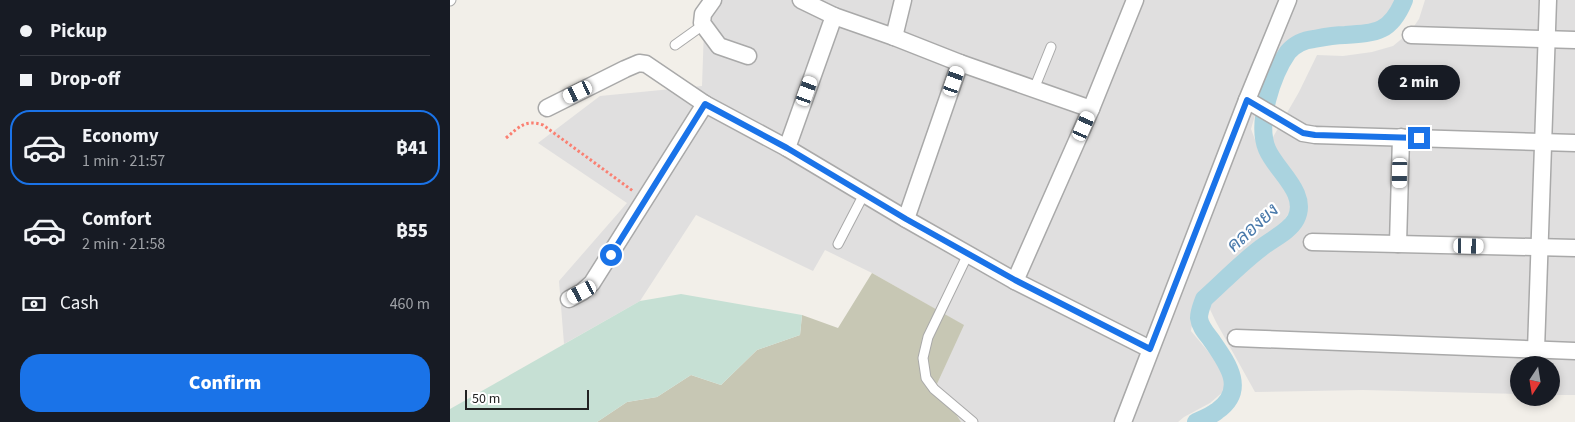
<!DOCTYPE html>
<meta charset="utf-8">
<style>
body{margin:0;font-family:"Source Sans 3",Sarabun,sans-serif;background:#242831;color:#f1f3f6;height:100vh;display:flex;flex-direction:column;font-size:19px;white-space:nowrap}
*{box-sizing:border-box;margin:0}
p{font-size:16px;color:#9ea1a6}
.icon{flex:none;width:28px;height:28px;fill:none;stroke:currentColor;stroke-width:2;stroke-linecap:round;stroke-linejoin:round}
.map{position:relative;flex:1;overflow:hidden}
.side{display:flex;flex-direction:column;background:#171b24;width:450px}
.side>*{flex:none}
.hud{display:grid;align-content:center;height:110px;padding:0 20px;background:#171b24}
.needle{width:32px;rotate:192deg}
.buttons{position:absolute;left:1060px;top:356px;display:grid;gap:10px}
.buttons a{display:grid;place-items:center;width:50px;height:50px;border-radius:50%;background:#171b24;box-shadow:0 2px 8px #0003;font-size:25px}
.scale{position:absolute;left:15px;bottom:12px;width:124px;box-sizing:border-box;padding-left:5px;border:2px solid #222;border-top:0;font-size:14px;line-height:18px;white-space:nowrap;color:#222;-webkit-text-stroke:4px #fff;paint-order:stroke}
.end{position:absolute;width:22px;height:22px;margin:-11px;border:6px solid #1a73e8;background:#fff;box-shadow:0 0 0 2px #fff}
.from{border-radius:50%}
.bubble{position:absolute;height:35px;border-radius:18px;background:#171b24;box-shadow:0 2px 8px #0003;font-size:16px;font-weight:800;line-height:35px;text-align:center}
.car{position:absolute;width:15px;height:30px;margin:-15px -8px;border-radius:6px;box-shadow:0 0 4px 1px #0007;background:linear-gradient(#fff 24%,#345 0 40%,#fff 0 76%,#345 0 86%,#fff 0)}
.hud b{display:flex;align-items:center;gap:18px;height:48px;font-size:19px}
.hud b+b{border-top:1px solid #363941}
.hud i{width:12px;height:12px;background:#f1f3f6}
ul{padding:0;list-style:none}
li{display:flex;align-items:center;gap:15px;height:75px;margin:0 10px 8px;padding:0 10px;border:2px solid transparent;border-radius:20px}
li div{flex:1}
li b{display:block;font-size:19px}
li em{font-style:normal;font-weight:800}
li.active{border-color:#1a73e8}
li>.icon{width:45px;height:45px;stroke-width:1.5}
.pay{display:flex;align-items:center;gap:12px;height:55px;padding:0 20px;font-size:19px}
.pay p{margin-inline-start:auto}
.primary-button{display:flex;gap:10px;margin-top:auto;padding:10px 20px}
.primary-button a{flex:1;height:58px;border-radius:20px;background:#1a73e8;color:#fff;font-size:20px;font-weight:800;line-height:58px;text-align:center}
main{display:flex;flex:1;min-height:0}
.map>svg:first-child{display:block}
</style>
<main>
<section class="side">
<div class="hud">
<b><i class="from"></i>Pickup</b>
<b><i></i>Drop-off</b>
</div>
<ul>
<li class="active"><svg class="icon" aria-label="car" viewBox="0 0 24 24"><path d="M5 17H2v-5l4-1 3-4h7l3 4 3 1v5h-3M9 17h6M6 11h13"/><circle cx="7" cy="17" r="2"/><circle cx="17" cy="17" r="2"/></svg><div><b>Economy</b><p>1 min · 21:57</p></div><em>฿41</em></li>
<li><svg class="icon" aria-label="car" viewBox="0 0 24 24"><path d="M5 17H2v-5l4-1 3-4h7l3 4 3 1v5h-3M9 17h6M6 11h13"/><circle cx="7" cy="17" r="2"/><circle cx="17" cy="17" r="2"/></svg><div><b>Comfort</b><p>2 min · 21:58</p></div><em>฿55</em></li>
</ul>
<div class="pay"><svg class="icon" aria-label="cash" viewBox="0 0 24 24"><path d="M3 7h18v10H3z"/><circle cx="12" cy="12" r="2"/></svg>Cash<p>460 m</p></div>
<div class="primary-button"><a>Confirm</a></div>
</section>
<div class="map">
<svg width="1125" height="422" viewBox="0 0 1125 422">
<rect width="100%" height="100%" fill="#f2efe9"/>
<!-- residential -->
<g fill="#e0dfdf">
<polygon points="255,0 949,0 944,10 931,25 919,28 860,33 842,42 830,56 814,84 801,129 810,153 842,201 840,212 831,224 763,280 744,311 741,331 777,374 774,391 760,403 734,417 728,422 511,422 487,384 513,325 422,273 375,250 363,271 246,215 190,301 114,344 109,281 177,203 88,143 150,96 252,86"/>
<polygon points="975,0 1125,0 1125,395 1101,395 1101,365 1069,365 1069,394 913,390 805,392 766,322 756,301 835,233 848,219 850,204 846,192 834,176 821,151 819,144 849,92 867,55 893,56 922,52 943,46 960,32 969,19"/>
</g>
<!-- construction -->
<polygon fill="#c7c7b4" points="422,273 514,325 487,384 511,422 147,422 177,402 207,397 241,375 271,385 307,350 350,335 352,315 388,328"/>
<!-- wetland -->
<polygon fill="#c6e0d4" points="231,294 352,315 350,335 307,350 271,385 241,375 207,397 177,402 147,422 0,422 0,409 190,301"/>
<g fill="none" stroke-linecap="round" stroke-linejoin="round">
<!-- canal -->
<path stroke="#aad3df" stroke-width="18" d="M746 422C753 419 761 416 767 411 797 390 778 364 762 341 757 334 750 327 749 318 749 311 752 305 754 299 773 282 791 263 811 248 822 239 839 232 846 219 859 193 826 171 817 149 806 123 822 75 838 52 845 44 854 40 864 39 874 37 885 35 895 35 927 33 941 32 954 0"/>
<defs>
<g id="service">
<polyline points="0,1 1,0"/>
<polyline points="225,45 253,25"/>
<polyline points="584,89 601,47"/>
<polyline points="388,244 414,194"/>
<polyline points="518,254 478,337 473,358 476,378 484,389 523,422"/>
</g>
<g id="minor">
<polyline points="263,0 253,14 252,23 269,46 298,56"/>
<polyline points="384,16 444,37 510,63 641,109"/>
<polyline points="961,35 1125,40"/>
<polyline points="444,37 453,0"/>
<polyline points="797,100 853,133 865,135 1125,143"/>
<polyline points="97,108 175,69 189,63 196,64 255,104 337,148 456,219 565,281 700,349"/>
<polyline points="337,148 384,16 351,0"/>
<polyline points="456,219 510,63"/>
<polyline points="862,242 1125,248"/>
<polyline points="948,244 951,137"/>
<polyline points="565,281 641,109 685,0"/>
<polyline points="119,299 132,292 142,283 255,104"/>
<polyline points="786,338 1125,351"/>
<polyline points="1086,350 1098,0"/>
<polyline points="673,422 797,100 838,0"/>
</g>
</defs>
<!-- service casing -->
<use href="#service" stroke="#a9a9a9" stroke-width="11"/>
<!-- minor casing -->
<use href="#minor" stroke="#a9a9a9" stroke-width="19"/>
<!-- path -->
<path stroke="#fa8072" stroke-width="3" stroke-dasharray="2.5 2.5" stroke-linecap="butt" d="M56 138C69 127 75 119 93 125L183 191"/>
<!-- service -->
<use href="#service" stroke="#fff" stroke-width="9"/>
<!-- minor -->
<use href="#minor" stroke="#fff" stroke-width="16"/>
</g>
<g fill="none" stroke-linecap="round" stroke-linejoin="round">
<!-- route -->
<polyline stroke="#1a73e8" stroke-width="6" points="161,255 255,104 337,148 456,219 565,280 700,349 797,100 853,133 865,135 969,138"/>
</g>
<g text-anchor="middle" stroke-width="4.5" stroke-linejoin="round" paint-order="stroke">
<!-- water labels -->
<g font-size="19" font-style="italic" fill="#4a7aab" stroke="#fff">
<text transform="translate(802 227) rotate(-42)" y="7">คลองยง</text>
</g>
</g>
</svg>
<div class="buttons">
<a><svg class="needle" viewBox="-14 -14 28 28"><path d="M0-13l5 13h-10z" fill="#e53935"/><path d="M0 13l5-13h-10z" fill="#9ea1a6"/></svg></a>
</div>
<div class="scale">50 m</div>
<i class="end from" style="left:161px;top:255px"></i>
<i class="end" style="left:969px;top:138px"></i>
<div class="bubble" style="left:928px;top:65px;width:82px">2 min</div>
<i class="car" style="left:504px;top:81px;rotate:19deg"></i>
<i class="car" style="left:357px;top:91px;rotate:20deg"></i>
<i class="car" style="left:128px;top:92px;rotate:244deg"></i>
<i class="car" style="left:634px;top:126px;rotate:24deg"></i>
<i class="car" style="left:950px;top:173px;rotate:181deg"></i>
<i class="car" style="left:1019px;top:246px;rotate:91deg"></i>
<i class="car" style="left:132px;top:292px;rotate:243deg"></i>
</div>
</main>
